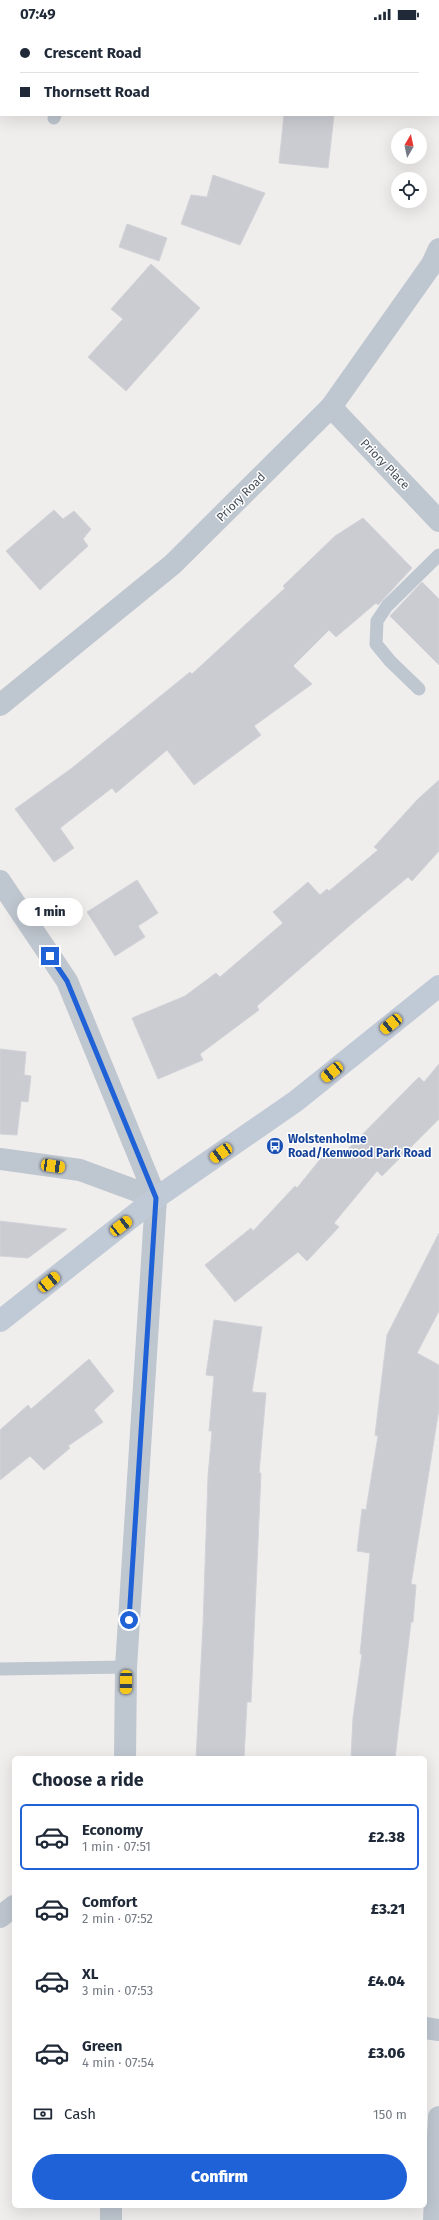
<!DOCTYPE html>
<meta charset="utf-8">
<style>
body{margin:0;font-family:"Fira Sans",sans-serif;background:#f6f6f7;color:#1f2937;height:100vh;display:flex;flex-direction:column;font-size:15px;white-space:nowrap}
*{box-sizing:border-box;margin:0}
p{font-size:13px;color:#747a83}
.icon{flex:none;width:22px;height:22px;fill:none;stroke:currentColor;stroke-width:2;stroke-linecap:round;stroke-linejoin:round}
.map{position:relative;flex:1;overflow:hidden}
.sheet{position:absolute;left:12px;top:1728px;width:415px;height:452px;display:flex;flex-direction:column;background:#fff;border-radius:6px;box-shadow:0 4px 16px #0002}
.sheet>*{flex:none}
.guide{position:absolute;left:0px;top:0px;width:439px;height:88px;box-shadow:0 4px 16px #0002;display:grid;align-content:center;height:88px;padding:0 20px;background:#fff}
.needle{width:26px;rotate:9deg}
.buttons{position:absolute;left:391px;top:100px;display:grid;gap:8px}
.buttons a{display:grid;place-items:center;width:36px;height:36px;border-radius:50%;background:#fff;box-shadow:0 4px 16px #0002;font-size:20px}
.end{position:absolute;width:18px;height:18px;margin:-9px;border:5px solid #1f61d7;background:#fff;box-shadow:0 0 0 2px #fff}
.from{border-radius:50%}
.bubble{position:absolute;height:28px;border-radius:14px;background:#fff;box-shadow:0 4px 16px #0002;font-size:13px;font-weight:800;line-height:28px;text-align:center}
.car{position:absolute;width:12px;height:24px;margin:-12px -6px;border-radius:5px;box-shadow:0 0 3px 1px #0007;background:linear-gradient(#f5c518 24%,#345 0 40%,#f5c518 0 76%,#345 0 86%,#f5c518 0)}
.guide b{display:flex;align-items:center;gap:14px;height:38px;font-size:15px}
.guide b+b{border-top:1px solid #e0e1e3}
.guide i{width:10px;height:10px;background:#1f2937}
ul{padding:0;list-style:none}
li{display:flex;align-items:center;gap:12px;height:66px;margin:0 8px 6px;padding:0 12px;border:2px solid transparent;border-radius:6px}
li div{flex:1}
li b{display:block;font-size:15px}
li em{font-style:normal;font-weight:800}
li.selected{border-color:#1f61d7}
li>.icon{width:36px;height:36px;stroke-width:1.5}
h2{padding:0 20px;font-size:18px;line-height:48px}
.pay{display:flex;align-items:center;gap:10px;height:44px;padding:0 20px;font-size:15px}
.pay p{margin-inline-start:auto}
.primary-button{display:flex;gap:8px;margin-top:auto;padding:8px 20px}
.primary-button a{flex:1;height:46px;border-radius:24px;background:#1f61d7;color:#fff;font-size:16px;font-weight:800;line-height:46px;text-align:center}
.status{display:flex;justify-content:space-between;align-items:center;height:28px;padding:0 20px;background:#fff;direction:ltr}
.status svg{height:11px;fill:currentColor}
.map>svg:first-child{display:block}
</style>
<div class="status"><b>07:49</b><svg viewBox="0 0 49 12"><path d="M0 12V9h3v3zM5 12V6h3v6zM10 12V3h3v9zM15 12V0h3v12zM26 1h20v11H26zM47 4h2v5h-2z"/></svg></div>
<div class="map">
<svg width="439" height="2192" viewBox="0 0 439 2192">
<rect width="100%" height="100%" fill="#f0eded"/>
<!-- building -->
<g fill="#caccd2" stroke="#d1d3d8">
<polygon points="284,87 334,87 328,140 279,135"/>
<polygon points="213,147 265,165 240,217 181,196 191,167 207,169"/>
<polygon points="127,196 167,210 159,233 119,219"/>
<polygon points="151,236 200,280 126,363 88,329 123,291 111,281"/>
<polygon points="54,482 63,491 74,483 91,501 83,511 88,518 40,562 6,523"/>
<polygon points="363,490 412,540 378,577 376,575 336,609 329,602 293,638 312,656 254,698 261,707 194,757 167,722 116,765 112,760 60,800 74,820 54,834 15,781 72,740 190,644 192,646 285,560 283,558 335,508"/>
<polygon points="422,554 439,571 439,637 390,588"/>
<polygon points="439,752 439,823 412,853 408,849 355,893 257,978 259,982 200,1026 203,1032 158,1051 132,990 185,968 216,945 220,949 283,895 273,884 308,854 320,867 327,861 329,863 378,822 374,819 418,771"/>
<polygon points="137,852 158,885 138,898 145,909 115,928 87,884"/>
<polygon points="0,1021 26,1024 24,1047 31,1048 28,1074 21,1073 17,1107 0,1106"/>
<polygon points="439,1036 439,1091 382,1148 377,1143 334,1195 339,1199 307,1233 298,1224 235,1274 205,1237 251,1200 253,1203 295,1158 297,1160 330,1119 341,1128 419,1049 424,1054"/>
<polygon points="0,1193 67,1201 28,1230 0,1228"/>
<polygon points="439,1205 439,1283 417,1325 439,1337 439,1381 411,1556 416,1557 413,1594 411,1594 395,1730 351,1730 353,1690 362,1626 360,1626 370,1525 357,1523 362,1481 366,1482 378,1408 375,1407 387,1307"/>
<polygon points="214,1292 262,1299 252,1364 266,1365 259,1445 261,1445 251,1674 247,1674 244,1730 196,1730 203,1597 208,1448 212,1403 209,1403 214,1348 206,1347"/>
<polygon points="89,1331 114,1363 94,1382 103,1394 68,1418 70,1420 44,1442 30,1428 0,1452 0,1402 28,1377 31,1381"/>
</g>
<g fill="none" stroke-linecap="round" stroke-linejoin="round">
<!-- lane -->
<g stroke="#bec6cf" stroke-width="13">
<polyline points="71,1 71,0"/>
<polyline points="54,90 55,87"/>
<polyline points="419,661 390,633 376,616 377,593 387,578 439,527"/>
<polyline points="0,1641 126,1639"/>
</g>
<!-- street -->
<g stroke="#bec6cf" stroke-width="22">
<polyline points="331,379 439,493"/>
<polyline points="0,677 173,536 331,379 432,236 439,221"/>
<polyline points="0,853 67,953 156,1170 126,1639 125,1730"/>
<polyline points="0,1131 80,1142 156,1170"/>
<polyline points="0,1889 14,1878"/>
<polyline points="425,2000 439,2002"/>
<polyline points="111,2192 111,2178"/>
<polyline points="434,2192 439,2089"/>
</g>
<!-- secondary -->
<polyline stroke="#c0c9d6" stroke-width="22" points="0,1293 156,1170 296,1073 439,958"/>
</g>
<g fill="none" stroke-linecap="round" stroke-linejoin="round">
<!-- route -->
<polyline stroke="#1f61d7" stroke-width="5" points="50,928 67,953 156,1170 129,1592"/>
</g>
<!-- icons -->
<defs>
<symbol id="bus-disc" viewBox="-11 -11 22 22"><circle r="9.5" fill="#1a4fb4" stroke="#fff"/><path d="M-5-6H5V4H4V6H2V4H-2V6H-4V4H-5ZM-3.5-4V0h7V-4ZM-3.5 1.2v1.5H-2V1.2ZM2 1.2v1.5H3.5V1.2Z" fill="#fff"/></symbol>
</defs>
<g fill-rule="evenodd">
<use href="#bus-disc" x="265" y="1108" width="20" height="20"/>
</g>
<g text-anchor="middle" stroke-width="3" stroke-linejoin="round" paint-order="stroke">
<!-- street labels -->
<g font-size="12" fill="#464f5a" stroke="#fff">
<text transform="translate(385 436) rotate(46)" y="4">Priory Place</text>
<text transform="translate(241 469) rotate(-45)" y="4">Priory Road</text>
</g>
<!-- transit labels -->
<g font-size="12" font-weight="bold" fill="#164399" stroke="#fff" text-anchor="start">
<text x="288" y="1115">Wolstenholme<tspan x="288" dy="14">Road/Kenwood Park Road</tspan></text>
</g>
</g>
</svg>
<div class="buttons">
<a><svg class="needle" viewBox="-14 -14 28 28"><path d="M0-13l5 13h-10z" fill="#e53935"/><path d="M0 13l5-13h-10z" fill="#747a83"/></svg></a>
<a><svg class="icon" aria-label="locate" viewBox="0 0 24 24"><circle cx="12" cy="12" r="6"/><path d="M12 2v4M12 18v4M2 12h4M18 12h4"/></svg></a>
</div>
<i class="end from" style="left:129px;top:1592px"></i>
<i class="end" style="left:50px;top:928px"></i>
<div class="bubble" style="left:17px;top:870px;width:66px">1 min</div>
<i class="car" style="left:391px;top:996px;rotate:231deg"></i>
<i class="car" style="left:332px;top:1044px;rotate:231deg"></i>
<i class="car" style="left:221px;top:1125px;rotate:235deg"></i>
<i class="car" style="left:53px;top:1138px;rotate:98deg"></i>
<i class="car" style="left:121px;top:1198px;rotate:52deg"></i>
<i class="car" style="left:49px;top:1254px;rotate:51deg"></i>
<i class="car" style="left:126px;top:1654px;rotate:181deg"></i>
<div class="guide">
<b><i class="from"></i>Crescent Road</b>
<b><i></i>Thornsett Road</b>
</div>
<section class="sheet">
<h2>Choose a ride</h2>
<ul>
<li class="selected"><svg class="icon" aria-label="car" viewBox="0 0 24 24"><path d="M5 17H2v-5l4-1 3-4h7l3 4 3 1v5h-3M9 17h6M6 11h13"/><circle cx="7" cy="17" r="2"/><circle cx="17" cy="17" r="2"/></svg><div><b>Economy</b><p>1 min · 07:51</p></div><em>£2.38</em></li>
<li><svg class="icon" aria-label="car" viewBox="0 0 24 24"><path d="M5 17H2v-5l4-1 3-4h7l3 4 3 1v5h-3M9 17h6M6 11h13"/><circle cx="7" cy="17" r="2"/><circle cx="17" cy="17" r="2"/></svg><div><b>Comfort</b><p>2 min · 07:52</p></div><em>£3.21</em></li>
<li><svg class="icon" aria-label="car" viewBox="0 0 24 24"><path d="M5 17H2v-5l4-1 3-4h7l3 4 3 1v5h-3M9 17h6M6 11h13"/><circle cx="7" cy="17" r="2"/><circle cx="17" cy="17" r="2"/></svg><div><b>XL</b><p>3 min · 07:53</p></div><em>£4.04</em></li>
<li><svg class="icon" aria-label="car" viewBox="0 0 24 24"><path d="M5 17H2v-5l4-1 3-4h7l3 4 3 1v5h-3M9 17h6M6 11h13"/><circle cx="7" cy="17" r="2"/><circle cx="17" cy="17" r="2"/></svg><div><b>Green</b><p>4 min · 07:54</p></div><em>£3.06</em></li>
</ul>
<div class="pay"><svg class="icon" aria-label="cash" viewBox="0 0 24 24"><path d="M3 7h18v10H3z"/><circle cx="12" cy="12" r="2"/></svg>Cash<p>150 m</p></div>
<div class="primary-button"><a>Confirm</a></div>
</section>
</div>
